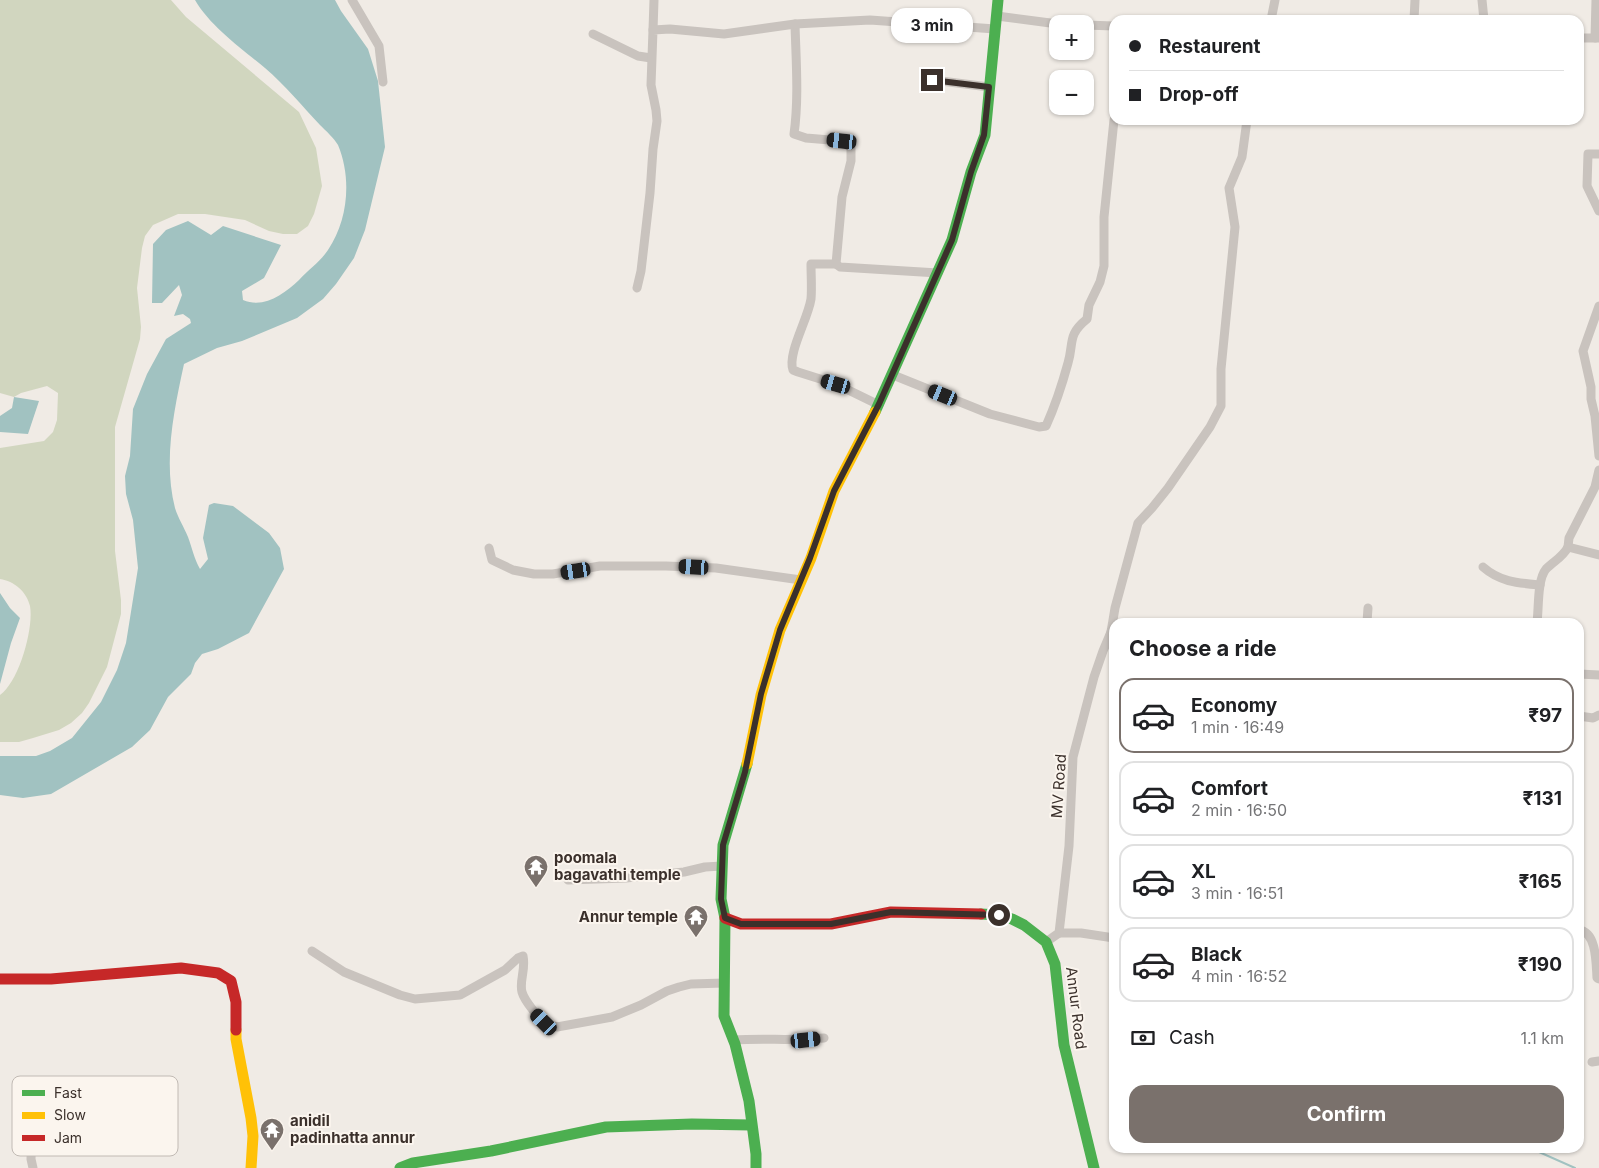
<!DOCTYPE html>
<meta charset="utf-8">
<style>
body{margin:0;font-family:Inter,sans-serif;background:#f6f6f6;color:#202124;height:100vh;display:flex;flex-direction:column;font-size:19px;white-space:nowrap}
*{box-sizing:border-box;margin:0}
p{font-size:16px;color:#757577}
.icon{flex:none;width:28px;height:28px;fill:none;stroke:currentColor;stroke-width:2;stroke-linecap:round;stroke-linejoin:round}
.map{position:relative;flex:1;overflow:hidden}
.details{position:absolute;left:1109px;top:618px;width:475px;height:535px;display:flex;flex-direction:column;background:#fff;border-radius:15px;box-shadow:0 1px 4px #0004}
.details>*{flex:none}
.banner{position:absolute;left:1109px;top:15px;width:475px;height:110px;border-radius:15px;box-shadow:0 1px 4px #0004;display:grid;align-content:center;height:110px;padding:0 20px;background:#fff}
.fabs{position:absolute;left:1049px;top:15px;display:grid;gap:10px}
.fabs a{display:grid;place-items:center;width:45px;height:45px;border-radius:10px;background:#fff;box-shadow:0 1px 4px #0004;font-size:25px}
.end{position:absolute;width:22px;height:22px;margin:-11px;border:6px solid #3b302b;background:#fff;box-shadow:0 0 0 2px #fff}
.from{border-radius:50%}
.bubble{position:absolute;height:35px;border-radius:15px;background:#fff;box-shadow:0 1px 4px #0004;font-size:16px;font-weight:700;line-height:35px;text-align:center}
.car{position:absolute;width:15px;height:30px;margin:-15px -8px;border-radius:6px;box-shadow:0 0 4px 1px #0007;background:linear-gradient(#222 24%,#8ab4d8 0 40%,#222 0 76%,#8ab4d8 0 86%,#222 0)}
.banner b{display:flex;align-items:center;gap:18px;height:48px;font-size:19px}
.banner b+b{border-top:1px solid #e0e0e0}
.banner i{width:12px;height:12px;background:#202124}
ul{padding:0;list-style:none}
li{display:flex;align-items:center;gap:15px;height:75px;margin:0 10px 8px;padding:0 10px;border:2px solid #e0e0e0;border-radius:15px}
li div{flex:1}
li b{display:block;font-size:19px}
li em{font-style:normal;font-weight:700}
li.current{border-color:#7a716c}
li>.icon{width:45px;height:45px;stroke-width:1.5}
h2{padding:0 20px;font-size:22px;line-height:60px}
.pay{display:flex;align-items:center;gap:12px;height:55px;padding:0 20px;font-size:19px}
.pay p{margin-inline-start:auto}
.action{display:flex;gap:10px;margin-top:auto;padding:10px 20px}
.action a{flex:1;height:58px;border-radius:15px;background:#7a716c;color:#fff;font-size:20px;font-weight:700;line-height:58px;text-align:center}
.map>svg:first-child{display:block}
</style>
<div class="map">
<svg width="1599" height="1168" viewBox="0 0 1599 1168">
<rect width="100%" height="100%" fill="#f0ebe5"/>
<!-- green -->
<path fill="#d1d6bf" d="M0 0H171L186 17 299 112 316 148 322 186 314 214 308 226 297 234H283L269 231 245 220 205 214H178L153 225 145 236 142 248 137 288 141 327 140 339 115 427V551L121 600V614L107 667 89 703 82 713 71 723 59 730 33 738 19 742H0V695C19 682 34 628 30 606 27 592 14 581 0 579V448L44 441 53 432 57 420 58 393 47 386 21 393 14 397 0 393Z"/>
<!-- water -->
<g fill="#a1c2c1">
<path d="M195 0H335L341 11 368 49 378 81 385 147 365 230 354 258 336 284 323 299 297 318 242 341 217 348 184 364C174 410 163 461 175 508 178 518 184 527 188 537 192 548 194 558 200 569L208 559 203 538 209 505 214 503 233 506 269 533 280 548 284 569 249 633 218 649 202 654 195 663 191 674 168 697 150 730 132 747 51 794 23 798 0 795V756H36L50 751 72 738 101 702 117 670 126 643 138 568 133 520 126 494 125 476 130 456 133 409 147 374 166 339 191 323 190 319 183 314 174 316 182 295 179 285 162 303H152L153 244 166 230 188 221 211 235 223 226 281 245 264 278 242 291 243 300C264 309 284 294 299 280 309 269 320 262 328 250 348 220 352 179 338 145 334 138 326 131 320 125 302 106 285 85 265 68 242 49 210 26 195 0Z"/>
<polygon points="14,397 39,401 28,434 0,432 0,416 12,408"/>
<polygon points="0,593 10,608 20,618 11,643 0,684"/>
</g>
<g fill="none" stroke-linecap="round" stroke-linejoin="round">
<!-- stream -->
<polyline stroke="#a1c2c1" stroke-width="2" points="1530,1148 1575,1168"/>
<!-- street -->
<g stroke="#c9c3be" stroke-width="9">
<polyline points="352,0 379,46 383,82"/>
<polyline points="1482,0 1484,20"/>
<polyline points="997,16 1058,24"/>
<polyline points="1271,20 1275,0"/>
<polyline points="1414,20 1415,0"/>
<path d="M795 24C796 61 799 98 794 134L806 138 842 141 851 148V161L842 197 836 264 840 267 938 273"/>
<polyline points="1085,25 1114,26"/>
<polyline points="653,30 654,0"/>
<polyline points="593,34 638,56 651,58"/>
<polyline points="1579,38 1599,38"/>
<polyline points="1595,38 1596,0"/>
<polyline points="933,80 989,87"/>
<polyline points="1599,154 1588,154 1587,186 1599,211"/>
<path d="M836 264H811C811 276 812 288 811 299 808 319 787 354 793 370L798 372 836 384 879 405"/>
<polyline points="637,288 641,271 650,193 653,149 657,121 656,110 651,85 653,30 670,29 724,34 795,24 870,20 995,29"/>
<polyline points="1599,306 1583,351 1591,387 1591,399 1595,416 1599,456"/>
<path d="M893 375 990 414 1039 427 1046 426C1055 406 1062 385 1068 363 1074 343 1067 335 1087 319L1089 305 1100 282 1104 266V217L1114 120"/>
<polyline points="1599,470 1595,487 1569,538 1568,547 1599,555"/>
<polyline points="489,548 492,560 513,570 534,574 553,574 600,566 666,566 716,568 801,580"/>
<path d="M1483 567C1500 582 1518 583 1540 585"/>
<polyline points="1367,622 1368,608"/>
<path d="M1537 622C1539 608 1537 580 1546 569 1554 561 1563 557 1568 547"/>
<polyline points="1111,632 1115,608 1138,523 1152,508 1168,488 1210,427 1221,406 1221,369 1235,227 1229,188 1242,157 1247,120"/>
<polyline points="1579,674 1599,675"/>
<polyline points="1579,716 1593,718 1599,715"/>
<polyline points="568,880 626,878 684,872 705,867 722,866"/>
<path d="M1579 930C1597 932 1596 964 1597 978L1599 979"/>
<polyline points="1059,933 1081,933 1114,938"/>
<polyline points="1046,942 1059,933 1069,846 1073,757 1094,677 1103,651 1111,632 1114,632"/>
<path d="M312 951 344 972 400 995 415 999 460 995 505 970 518 958 523 956C526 970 519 981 522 992 524 1000 541 1022 549 1026 552 1026 555 1026 557 1027L612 1017 641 1005 667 991 679 987 691 984 724 983"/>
<path d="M733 1040C764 1038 794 1041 824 1038"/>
<polyline points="1592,1062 1599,1061"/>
<polyline points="33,1168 31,1159 33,1088"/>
</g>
<!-- fast -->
<g stroke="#4caf50" stroke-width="11">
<polyline points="875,412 952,240 971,172 985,135 998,0"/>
<polyline points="747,764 723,845 721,899 725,918 724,1016 735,1044 749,1101 756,1154 756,1168"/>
<polyline points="981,914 999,915 1012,919 1024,925 1046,942 1055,964 1064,1045 1094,1168"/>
<polyline points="400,1168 413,1163 491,1151 606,1127 692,1124 751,1125"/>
</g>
<!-- slow -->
<g stroke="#ffc107" stroke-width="11">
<polyline points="747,764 761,695 780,630 811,558 834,491 875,412"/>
<polyline points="236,1030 236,1039 251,1118 253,1136 251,1168"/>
</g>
<!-- jam -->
<g stroke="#c62828" stroke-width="11">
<polyline points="725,918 741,924 831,924 891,912 981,914"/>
<polyline points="0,979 51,979 181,968 218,973 231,981 236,1002 236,1030"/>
</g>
</g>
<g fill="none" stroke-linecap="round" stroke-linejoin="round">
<!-- route -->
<polyline stroke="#3b302b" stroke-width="6" points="932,80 989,87 984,135 971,172 952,240 879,404 834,491 810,558 780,630 761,694 745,772 723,845 721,899 725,918 741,924 831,924 891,912 999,915"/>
</g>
<!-- icons -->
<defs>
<symbol id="temple-pin" viewBox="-11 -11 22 30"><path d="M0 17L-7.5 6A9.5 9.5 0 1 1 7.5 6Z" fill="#7a716c" stroke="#fbf5ee"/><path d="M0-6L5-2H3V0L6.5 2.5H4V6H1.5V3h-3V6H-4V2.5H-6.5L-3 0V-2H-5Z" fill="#fff"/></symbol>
</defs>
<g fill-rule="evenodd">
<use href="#temple-pin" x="522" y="853" width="28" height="38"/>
<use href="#temple-pin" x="682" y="903" width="28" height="38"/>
<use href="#temple-pin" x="258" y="1116" width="28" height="38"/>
</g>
<g text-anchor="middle" stroke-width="4" stroke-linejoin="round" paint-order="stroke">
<!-- street labels -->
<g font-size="15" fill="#3b302b" stroke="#fbf5ee">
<text transform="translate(1059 786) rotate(-86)" y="5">MV Road</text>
<text transform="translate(1076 1008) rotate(83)" y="5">Annur Road</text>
</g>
<!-- poi labels -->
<g font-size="15" font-weight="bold" fill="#3b302b" stroke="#fbf5ee" text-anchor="start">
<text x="554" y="863">poomala<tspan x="554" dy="17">bagavathi temple</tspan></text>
<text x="678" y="922" text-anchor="end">Annur temple</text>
<text x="290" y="1126">anidil<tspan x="290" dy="17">padinhatta annur</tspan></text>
</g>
</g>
<!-- legend -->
<rect x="12" y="1076" width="166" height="80" rx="8" fill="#fbf5ee" stroke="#c1bab4" stroke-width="1"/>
<rect x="22" y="1090" width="23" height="6" fill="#4caf50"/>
<rect x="22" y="1112" width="23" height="7" fill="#ffc107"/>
<rect x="22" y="1135" width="23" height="6" fill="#c62828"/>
<g font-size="14" fill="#3b302b">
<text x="54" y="1098">Fast</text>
<text x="54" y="1120">Slow</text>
<text x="54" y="1143">Jam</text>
</g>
</svg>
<div class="fabs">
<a>+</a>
<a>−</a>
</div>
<i class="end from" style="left:999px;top:915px"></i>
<i class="end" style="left:932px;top:80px"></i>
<div class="bubble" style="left:891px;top:8px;width:82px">3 min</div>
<i class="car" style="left:842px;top:141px;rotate:276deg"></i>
<i class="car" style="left:836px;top:384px;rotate:286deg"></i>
<i class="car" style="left:943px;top:395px;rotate:292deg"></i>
<i class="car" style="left:694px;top:567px;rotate:273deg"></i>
<i class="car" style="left:576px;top:571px;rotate:261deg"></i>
<i class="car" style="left:544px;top:1022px;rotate:315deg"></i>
<i class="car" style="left:806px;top:1040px;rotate:84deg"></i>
<div class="banner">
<b><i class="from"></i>Restaurent</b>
<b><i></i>Drop-off</b>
</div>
<section class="details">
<h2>Choose a ride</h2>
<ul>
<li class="current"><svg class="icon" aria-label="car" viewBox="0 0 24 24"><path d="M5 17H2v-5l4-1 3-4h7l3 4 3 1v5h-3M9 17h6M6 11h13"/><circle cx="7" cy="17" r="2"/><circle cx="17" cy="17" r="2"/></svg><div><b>Economy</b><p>1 min · 16:49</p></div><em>₹97</em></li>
<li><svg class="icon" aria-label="car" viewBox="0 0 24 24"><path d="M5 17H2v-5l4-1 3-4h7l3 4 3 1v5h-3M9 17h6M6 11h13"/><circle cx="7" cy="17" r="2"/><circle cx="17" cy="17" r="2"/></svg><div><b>Comfort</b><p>2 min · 16:50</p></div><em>₹131</em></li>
<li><svg class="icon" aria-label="car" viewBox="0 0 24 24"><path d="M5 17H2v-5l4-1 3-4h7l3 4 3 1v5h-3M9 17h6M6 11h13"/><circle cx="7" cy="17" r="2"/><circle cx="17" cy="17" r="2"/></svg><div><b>XL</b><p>3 min · 16:51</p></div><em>₹165</em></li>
<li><svg class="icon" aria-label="car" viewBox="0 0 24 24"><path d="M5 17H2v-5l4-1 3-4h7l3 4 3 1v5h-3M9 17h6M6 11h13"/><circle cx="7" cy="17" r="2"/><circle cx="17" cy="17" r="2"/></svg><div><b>Black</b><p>4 min · 16:52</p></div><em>₹190</em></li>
</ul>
<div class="pay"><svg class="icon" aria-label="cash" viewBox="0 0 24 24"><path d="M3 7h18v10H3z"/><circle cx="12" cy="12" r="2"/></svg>Cash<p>1.1 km</p></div>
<div class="action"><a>Confirm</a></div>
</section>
</div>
